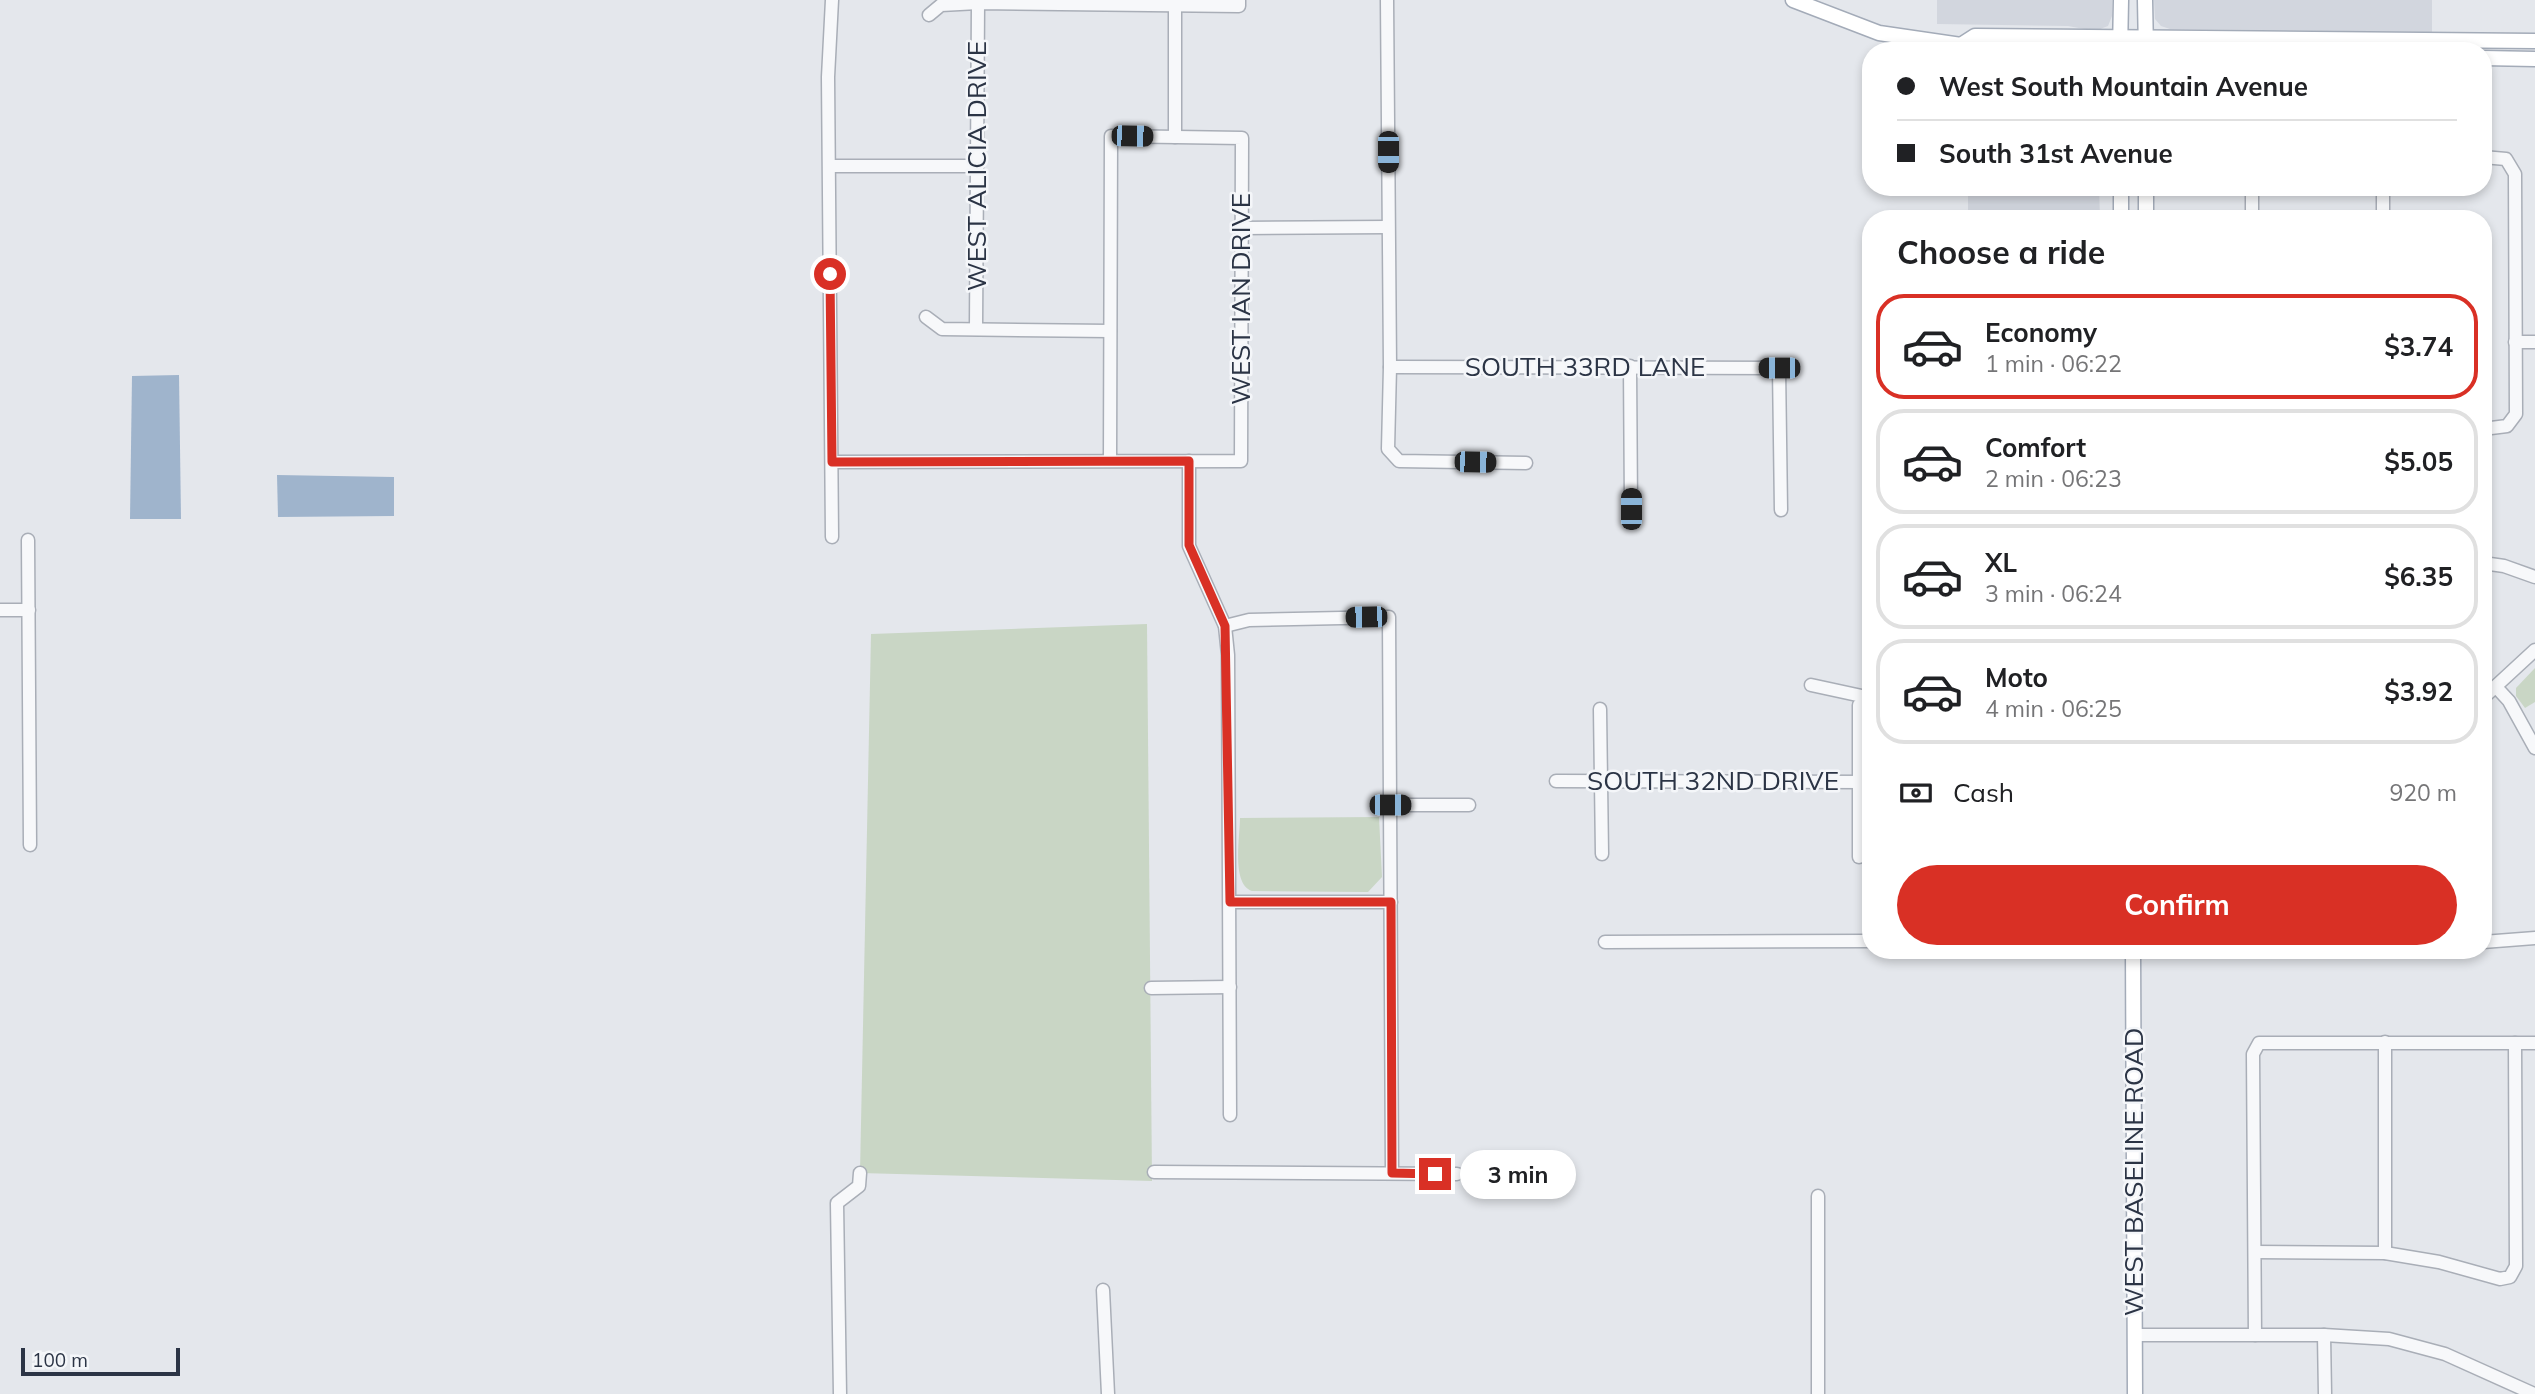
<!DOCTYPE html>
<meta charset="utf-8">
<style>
body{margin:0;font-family:Mulish,sans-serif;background:#f2f2f2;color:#202124;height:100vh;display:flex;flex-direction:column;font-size:26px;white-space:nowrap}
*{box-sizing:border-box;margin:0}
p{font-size:23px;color:#757577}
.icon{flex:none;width:38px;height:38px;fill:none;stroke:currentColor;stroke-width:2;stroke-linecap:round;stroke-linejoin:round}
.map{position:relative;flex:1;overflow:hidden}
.side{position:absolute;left:1862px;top:210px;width:630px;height:749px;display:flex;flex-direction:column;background:#fff;border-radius:28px;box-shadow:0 4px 10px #0003}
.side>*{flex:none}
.top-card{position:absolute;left:1862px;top:42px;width:630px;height:154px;border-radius:28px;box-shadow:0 4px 10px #0003;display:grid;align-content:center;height:154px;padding:0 35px;background:#fff}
.scale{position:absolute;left:21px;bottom:18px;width:159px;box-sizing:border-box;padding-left:7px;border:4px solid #2b3445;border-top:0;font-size:19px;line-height:24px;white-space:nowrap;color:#2b3445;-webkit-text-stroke:5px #f4f6f9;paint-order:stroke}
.end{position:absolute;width:32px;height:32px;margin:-16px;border:9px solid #d93025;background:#fff;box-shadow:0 0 0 4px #fff}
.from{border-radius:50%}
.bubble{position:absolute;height:49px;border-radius:24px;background:#fff;box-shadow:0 4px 10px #0003;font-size:23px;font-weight:700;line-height:49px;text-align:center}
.car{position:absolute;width:21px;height:42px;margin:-21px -10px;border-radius:9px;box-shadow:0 0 5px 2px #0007;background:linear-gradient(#222 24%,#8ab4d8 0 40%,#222 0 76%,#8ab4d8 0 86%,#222 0)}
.top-card b{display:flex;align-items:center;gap:24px;height:66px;font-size:26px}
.top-card b+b{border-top:2px solid #e0e0e0}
.top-card i{width:18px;height:18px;background:#202124}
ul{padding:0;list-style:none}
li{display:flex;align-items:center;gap:21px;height:105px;margin:0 14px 10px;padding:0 21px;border:4px solid #e0e0e0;border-radius:28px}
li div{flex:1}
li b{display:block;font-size:26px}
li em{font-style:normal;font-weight:700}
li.active{border-color:#d93025}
li>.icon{width:63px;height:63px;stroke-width:1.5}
h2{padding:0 35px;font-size:32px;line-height:84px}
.pay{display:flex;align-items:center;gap:18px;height:77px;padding:0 35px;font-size:26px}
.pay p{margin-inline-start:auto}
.primary-button{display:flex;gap:14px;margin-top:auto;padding:14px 35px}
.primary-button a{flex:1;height:80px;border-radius:42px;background:#d93025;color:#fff;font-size:28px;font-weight:700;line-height:80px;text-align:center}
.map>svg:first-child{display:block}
</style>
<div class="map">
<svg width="2535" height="1394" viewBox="0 0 2535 1394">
<rect width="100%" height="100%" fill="#e4e7ec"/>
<!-- built -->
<g fill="#d2d6de">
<polygon points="1937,0 2112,0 2112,16 2108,26 2095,31 2068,26 1937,24"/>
<polygon points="2154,0 2432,0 2432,32 2170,29 2161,26 2155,19"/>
<polygon points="1968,187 2099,187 2100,219 1968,219"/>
</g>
<!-- green -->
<g fill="#c9d6c5">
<polygon points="1147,624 1152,1181 860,1173 871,634"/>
<polygon points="2535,668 2535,702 2525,708 2516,696 2516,688"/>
<path d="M1379 817 1382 877 1368 892 1252 891C1231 884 1240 837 1240 818Z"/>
</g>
<!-- water -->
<g fill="#9fb4cc">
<polygon points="179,375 181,519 130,519 132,376"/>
<polygon points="277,475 394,477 394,516 278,517"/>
</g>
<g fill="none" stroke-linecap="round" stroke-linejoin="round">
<defs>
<g id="minor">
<polyline points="832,0 828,77 832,537"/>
<polyline points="1387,0 1390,367 1388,449 1399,461 1526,463"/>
<polyline points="1175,6 1175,137"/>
<polyline points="929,15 941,5 978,3 1239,6 1239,0"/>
<polyline points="2483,157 2506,159 2515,174 2516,414 2507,426 2483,429"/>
<polyline points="830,166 977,166"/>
<polyline points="2252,187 2252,219"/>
<polyline points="2383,187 2383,219"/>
<polyline points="1242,228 1388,227"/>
<polyline points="926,317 942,329 1110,331"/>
<polyline points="976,329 978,3"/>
<polyline points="2515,342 2535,342"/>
<polyline points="1630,366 1631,509"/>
<polyline points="1390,367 1779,368 1781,510"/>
<polyline points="1189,461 1189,546 1225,626 1228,655 1230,1115"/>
<polyline points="832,462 1241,461 1242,138 1111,136 1110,461"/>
<polyline points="28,540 30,845"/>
<polyline points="2483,563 2504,566 2535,577"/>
<polyline points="0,610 29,610"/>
<polyline points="1225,626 1249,620 1389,617 1392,1173"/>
<polyline points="1811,685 1871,698"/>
<polyline points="2497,688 2509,701 2535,748"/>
<polyline points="2483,698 2535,650"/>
<polyline points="1859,705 1859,857"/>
<polyline points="1600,709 1602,854"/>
<polyline points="1556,781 1871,782"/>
<polyline points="1390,805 1469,805"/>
<polyline points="1230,902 1391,902"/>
<polyline points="1605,942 1871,941"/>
<polyline points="2483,942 2535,938"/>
<polyline points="1151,988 1230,987"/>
<polyline points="2385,1042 2385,1253"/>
<polyline points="1154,1172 1457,1174"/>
<polyline points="1818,1196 1818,1394"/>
<polyline points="2255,1252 2385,1253 2439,1262 2500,1279 2510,1277 2516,1266 2515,1043"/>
<polyline points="1103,1290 1108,1394"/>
<polyline points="2135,1335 2324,1335 2389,1339 2445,1354 2534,1394"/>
<polyline points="2255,1335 2253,1054 2259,1043 2535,1043"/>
<polyline points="2324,1335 2325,1394"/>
<polyline points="840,1394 837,1203 859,1186 860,1173"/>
</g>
<g id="major">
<polyline points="1793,0 1879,33 1961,45 1968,50"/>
<polyline points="2145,0 2146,51"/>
<polyline points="1961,45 1975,36 2535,41"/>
<polyline points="2120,51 2121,0"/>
<polyline points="2483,58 2535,59"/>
<polyline points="2121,187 2121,219"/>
<polyline points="2146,187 2146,219"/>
<polyline points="2133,950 2135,1394"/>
</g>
</defs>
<!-- minor casing -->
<use href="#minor" stroke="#a9aeb7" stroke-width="15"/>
<!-- major casing -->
<use href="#major" stroke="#a3abb8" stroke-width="17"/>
<!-- minor -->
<use href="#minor" stroke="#f7f8fa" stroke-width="12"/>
<!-- major -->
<use href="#major" stroke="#fff" stroke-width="14"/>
</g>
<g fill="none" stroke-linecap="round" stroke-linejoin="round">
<!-- route -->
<polyline stroke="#d93025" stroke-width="9" points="830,274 832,462 1189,461 1189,545 1225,626 1230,902 1391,902 1392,1173 1435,1174"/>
</g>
<g text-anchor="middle" stroke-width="5" stroke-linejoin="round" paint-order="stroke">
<!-- street labels -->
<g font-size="26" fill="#2b3445" stroke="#f4f6f9">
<text transform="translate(977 166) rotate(-90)" y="9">WEST ALICIA DRIVE</text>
<text transform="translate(1241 299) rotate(-90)" y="9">WEST IAN DRIVE</text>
<text x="1585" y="376">SOUTH 33RD LANE</text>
<text x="1713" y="790">SOUTH 32ND DRIVE</text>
<text transform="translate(2134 1172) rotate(-90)" y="9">WEST BASELINE ROAD</text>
</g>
</g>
</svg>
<div class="scale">100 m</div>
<i class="end from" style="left:830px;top:274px"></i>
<i class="end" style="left:1435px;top:1174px"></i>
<div class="bubble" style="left:1460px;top:1150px;width:116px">3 min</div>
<i class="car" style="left:1132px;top:136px;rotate:91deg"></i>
<i class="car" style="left:1388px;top:152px;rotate:180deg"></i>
<i class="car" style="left:1779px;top:368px;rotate:270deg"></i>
<i class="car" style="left:1475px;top:462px;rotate:91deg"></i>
<i class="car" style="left:1631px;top:509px;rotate:0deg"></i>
<i class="car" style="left:1366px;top:617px;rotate:269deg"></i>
<i class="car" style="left:1390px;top:805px;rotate:90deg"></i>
<div class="top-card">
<b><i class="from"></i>West South Mountain Avenue</b>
<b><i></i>South 31st Avenue</b>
</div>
<section class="side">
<h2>Choose a ride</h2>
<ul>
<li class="active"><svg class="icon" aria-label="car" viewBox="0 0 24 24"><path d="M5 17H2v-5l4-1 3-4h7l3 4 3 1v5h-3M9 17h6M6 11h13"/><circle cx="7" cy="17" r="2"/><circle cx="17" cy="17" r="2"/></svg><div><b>Economy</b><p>1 min · 06:22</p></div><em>$3.74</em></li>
<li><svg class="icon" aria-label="car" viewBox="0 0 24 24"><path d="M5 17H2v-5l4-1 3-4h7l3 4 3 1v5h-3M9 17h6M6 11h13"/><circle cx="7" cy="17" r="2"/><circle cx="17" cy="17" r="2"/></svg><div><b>Comfort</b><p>2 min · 06:23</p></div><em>$5.05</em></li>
<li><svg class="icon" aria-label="car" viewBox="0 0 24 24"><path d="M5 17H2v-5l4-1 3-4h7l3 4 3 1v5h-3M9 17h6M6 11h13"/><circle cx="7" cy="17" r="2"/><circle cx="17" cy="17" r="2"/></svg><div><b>XL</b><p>3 min · 06:24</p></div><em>$6.35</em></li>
<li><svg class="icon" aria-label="car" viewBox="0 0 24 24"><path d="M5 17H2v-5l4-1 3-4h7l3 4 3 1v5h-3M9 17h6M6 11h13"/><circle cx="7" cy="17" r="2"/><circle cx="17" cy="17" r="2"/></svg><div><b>Moto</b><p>4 min · 06:25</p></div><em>$3.92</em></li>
</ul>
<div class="pay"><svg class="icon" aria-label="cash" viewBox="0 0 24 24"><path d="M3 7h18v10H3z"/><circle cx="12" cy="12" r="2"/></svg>Cash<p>920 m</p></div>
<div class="primary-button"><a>Confirm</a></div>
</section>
</div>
